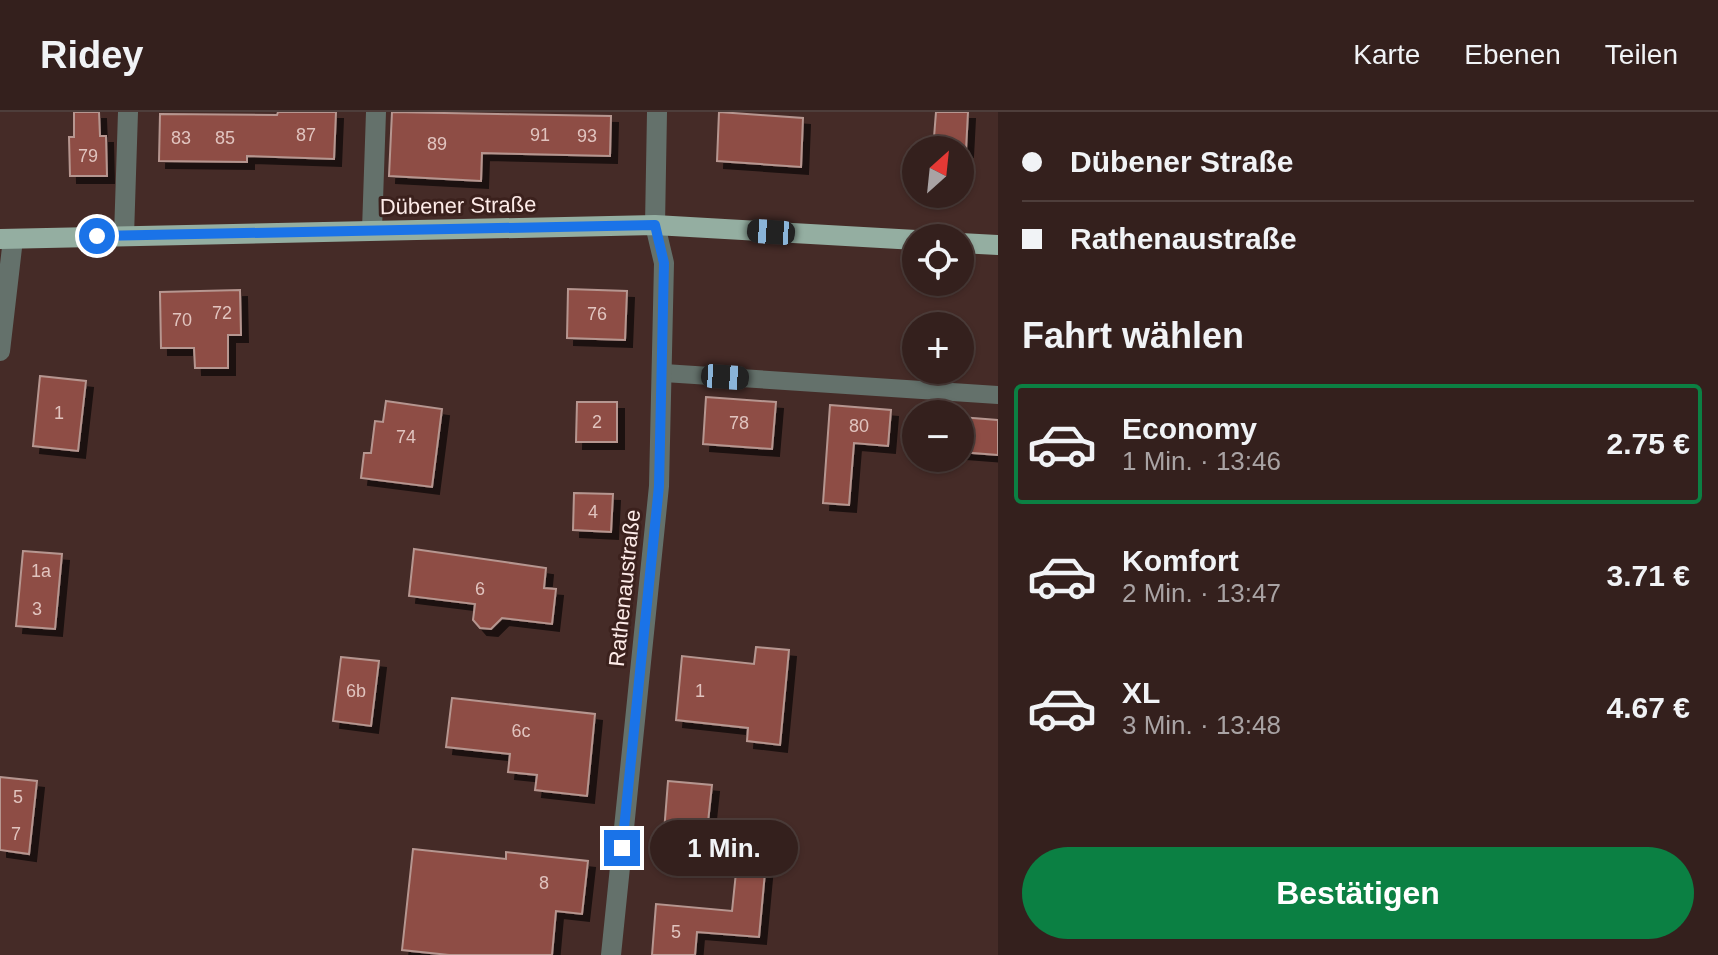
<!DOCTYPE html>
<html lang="de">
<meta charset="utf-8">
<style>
body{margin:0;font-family:Arial,sans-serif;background:#3c2826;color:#f1f3f6;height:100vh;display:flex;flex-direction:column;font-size:30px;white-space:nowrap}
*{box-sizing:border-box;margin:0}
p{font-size:26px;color:#a9a3a4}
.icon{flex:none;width:44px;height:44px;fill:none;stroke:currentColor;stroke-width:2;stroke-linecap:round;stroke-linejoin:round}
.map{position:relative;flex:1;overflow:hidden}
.drawer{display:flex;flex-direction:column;background:#34201d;width:720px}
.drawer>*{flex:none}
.hud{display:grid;align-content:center;height:176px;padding:0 24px;background:#34201d}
.needle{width:52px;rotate:27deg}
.controls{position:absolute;left:902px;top:24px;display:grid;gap:16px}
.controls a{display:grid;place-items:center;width:72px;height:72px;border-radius:50%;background:#34201d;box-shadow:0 2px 6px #0004,0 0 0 2px #4e3e3b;font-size:40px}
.end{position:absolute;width:36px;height:36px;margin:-18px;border:10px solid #1a73e8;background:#fff;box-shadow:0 0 0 4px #fff}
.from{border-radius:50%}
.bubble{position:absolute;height:56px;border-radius:28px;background:#34201d;box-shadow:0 2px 6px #0004,0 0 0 2px #4e3e3b;font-size:26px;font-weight:700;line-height:56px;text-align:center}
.car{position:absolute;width:24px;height:48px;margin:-24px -12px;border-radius:10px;box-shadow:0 0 6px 2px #0007;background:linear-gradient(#222 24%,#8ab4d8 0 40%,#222 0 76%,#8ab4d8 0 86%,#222 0)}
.hud b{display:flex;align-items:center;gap:28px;height:76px;font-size:30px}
.hud b+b{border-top:2px solid #4e3e3b}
.hud i{width:20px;height:20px;background:#f1f3f6}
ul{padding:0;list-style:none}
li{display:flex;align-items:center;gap:24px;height:120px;margin:0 16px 12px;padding:0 8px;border:4px solid transparent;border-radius:8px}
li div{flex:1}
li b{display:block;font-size:30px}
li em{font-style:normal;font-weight:700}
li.active{border-color:#0b8043}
li>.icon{width:72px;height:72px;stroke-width:1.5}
h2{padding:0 24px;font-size:36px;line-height:96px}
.button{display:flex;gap:16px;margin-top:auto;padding:16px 24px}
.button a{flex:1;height:92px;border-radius:48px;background:#0b8043;color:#fff;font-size:32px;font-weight:700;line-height:92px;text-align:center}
header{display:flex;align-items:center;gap:48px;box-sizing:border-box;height:112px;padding:0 40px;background:#34201d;border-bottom:2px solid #4e3e3b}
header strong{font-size:38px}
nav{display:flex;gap:44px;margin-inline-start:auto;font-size:28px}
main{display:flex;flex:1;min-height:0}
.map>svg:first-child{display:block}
</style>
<header>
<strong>Ridey</strong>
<nav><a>Karte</a><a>Ebenen</a><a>Teilen</a></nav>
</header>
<main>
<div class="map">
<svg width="998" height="843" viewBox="0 0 998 843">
<defs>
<filter id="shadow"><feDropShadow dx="7" dy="7" stdDeviation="0" flood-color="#0009"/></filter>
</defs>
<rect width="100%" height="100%" fill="#452b27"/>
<!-- building -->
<g fill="#8e4e44" stroke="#b69690" stroke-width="2" filter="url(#shadow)">
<polygon points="74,0 99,0 100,24 106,24 107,64 70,64 69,25 74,25"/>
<polygon points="278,0 336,0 334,47 247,44 247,50 159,49 160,2 277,3"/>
<polygon points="392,0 611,4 610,44 482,41 481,69 389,64"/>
<polygon points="719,0 803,6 801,55 717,49"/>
<polygon points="936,0 968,0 966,38 933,38"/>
<polygon points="568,177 627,179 625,228 567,226"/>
<polygon points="240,178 241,223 228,223 228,256 195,256 194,236 161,236 160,180"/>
<polygon points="40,264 86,269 78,339 33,334"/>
<polygon points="706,285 776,290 772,337 703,332"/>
<polygon points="386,289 442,297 432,375 361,366 364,341 371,341 375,309 383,310"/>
<polygon points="577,290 617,290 617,330 576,330"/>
<polygon points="830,293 891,298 888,334 854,331 849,393 823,391"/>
<polygon points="960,305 998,308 998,343 960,340"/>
<polygon points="574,381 613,382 611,420 573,418"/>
<polygon points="414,437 546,456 544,476 556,477 552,512 502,506 491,517 480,516 473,508 475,492 409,484"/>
<polygon points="23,439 62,442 55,517 16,514"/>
<polygon points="756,535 789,538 780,633 747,629 748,616 676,608 682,544 754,552"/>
<polygon points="341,545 379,549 371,614 333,609"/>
<polygon points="452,586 595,602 587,684 535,678 537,663 508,660 510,642 446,635"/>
<polygon points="0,665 37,669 29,742 0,738"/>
<polygon points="668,669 712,673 708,710 769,717 759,825 697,820 695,843 652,843 656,792 732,799 738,741 663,733"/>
<polygon points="413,737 506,747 506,740 588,749 582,802 556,799 552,843 449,843 402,838"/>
</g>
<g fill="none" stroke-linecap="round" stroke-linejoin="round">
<!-- service -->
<polyline stroke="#64716b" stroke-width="18" points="664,261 998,283"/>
<!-- minor -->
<g stroke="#64716b" stroke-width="20">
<polyline points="372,118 376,0"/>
<polyline points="124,124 128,0"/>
<polyline points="0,239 13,127"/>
<polyline points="611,843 659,374 664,151 655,113 657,0"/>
</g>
<!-- primary -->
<g stroke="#94aea1" stroke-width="20">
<polyline points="0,127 655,113 916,128"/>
<polyline points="960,131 998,133"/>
</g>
</g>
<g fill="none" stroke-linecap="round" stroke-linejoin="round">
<!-- route -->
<polyline stroke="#1a73e8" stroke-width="10" points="97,124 655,113 664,151 659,374 622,736"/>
</g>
<g text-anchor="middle" stroke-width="6" stroke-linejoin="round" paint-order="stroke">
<!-- number labels -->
<g font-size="18" fill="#e1c4bf">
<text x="306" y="29">87</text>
<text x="540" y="29">91</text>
<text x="587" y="30">93</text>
<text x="181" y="32">83</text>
<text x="225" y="32">85</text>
<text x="437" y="38">89</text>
<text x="88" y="50">79</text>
<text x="222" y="207">72</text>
<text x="597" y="208">76</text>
<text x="182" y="214">70</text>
<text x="59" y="307">1</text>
<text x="597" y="316">2</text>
<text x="739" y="317">78</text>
<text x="859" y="320">80</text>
<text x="406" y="331">74</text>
<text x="593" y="406">4</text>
<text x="41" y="465">1a</text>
<text x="480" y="483">6</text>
<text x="37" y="503">3</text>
<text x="356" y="585">6b</text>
<text x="700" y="585">1</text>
<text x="521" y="625">6c</text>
<text x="18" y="691">5</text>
<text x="16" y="728">7</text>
<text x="544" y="777">8</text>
<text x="676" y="826">5</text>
</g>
<!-- street labels -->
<g font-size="22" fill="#fdebe8" stroke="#3b211d">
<text transform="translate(458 93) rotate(-1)" y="8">Dübener Straße</text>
<text transform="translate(624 476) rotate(-84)" y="8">Rathenaustraße</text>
</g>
</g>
</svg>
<div class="controls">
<a><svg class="needle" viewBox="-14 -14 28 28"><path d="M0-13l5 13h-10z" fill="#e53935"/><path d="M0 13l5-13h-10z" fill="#a9a3a4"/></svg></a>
<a><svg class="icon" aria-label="locate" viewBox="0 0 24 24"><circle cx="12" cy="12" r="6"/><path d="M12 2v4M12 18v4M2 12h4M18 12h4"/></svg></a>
<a>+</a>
<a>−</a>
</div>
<i class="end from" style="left:97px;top:124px"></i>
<i class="end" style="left:622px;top:736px"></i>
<div class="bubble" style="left:650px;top:708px;width:148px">1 Min.</div>
<i class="car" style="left:771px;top:120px;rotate:274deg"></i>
<i class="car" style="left:725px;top:265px;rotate:94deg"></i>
</div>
<section class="drawer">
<div class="hud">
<b><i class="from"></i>Dübener Straße</b>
<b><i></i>Rathenaustraße</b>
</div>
<h2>Fahrt wählen</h2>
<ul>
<li class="active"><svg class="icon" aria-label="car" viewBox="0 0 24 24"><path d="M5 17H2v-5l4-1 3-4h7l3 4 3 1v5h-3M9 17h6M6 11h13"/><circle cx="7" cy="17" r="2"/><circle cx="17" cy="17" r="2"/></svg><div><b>Economy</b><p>1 Min. · 13:46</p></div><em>2.75 €</em></li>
<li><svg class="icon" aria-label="car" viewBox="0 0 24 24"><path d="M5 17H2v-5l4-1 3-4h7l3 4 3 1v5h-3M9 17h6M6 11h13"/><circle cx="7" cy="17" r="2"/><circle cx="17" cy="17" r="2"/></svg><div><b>Komfort</b><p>2 Min. · 13:47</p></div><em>3.71 €</em></li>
<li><svg class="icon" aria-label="car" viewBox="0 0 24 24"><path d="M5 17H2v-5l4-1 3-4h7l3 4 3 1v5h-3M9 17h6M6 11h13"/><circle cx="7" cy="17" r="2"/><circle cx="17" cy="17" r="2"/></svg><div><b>XL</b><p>3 Min. · 13:48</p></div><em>4.67 €</em></li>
</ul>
<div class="button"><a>Bestätigen</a></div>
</section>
</main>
